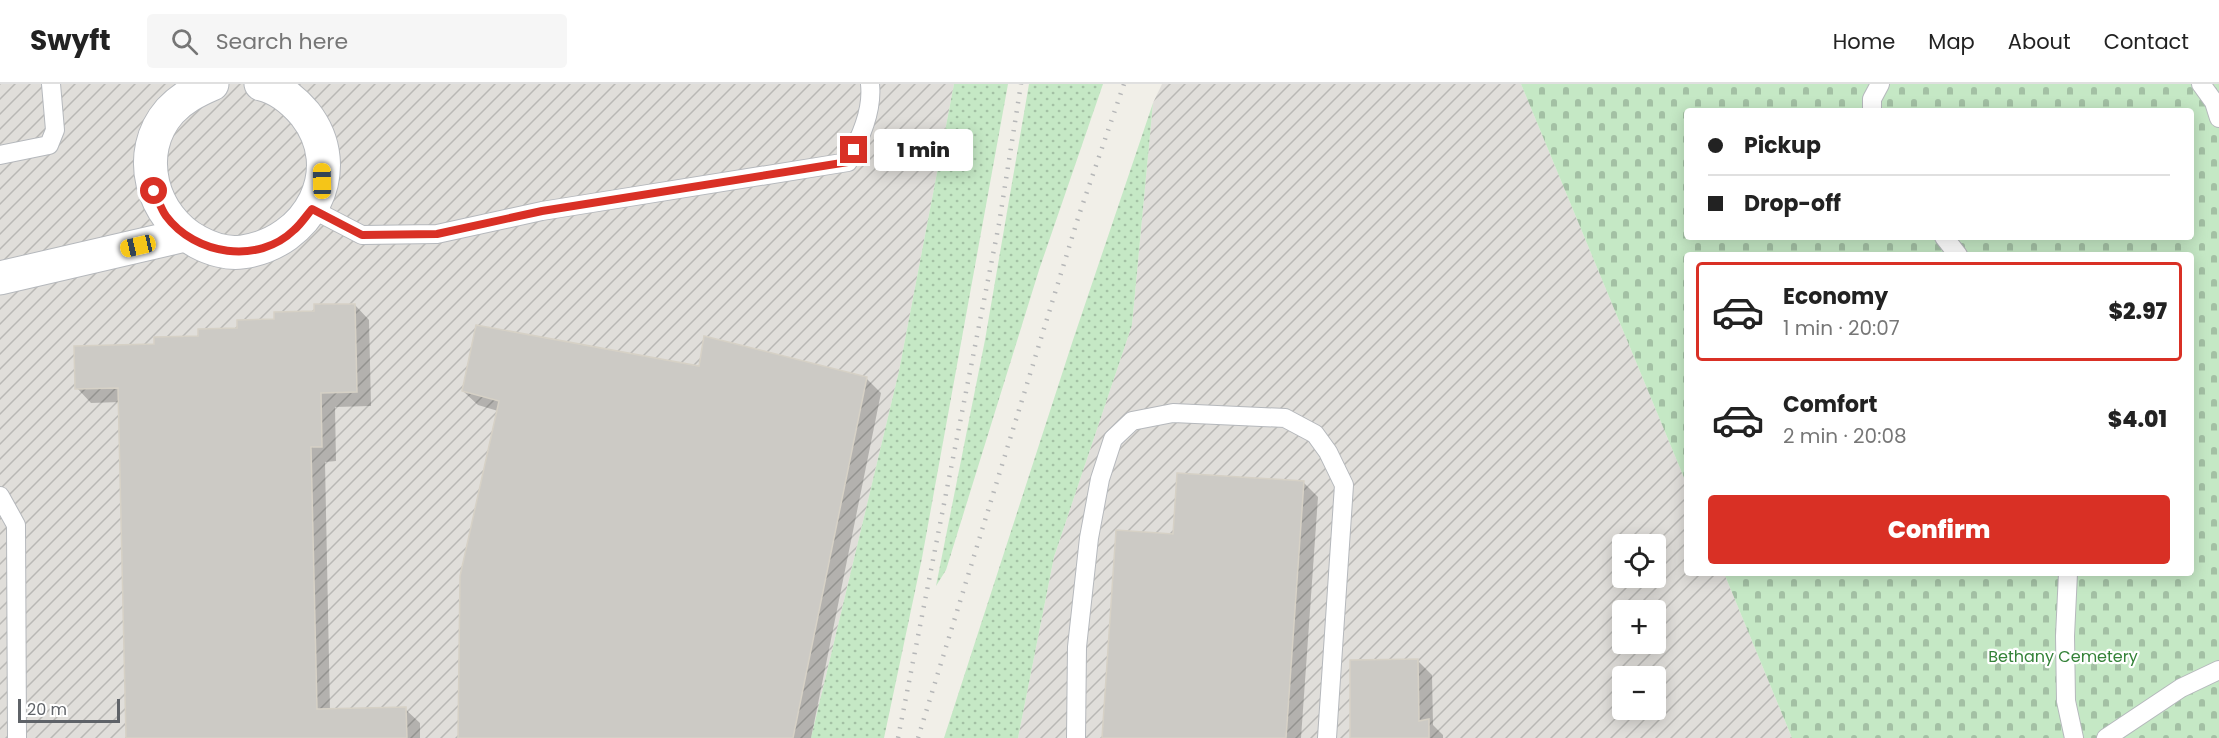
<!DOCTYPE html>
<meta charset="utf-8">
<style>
body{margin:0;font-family:Poppins,sans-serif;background:#f6f6f6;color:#222;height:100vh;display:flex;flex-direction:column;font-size:22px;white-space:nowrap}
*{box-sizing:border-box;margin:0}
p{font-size:20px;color:#767676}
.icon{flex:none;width:33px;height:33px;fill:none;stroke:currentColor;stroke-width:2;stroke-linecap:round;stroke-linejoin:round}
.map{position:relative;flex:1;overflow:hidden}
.side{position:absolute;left:1684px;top:168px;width:510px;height:324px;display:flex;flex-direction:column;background:#fff;border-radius:6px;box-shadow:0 3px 15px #0003}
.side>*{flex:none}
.guide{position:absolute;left:1684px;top:24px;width:510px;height:132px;border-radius:6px;box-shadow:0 3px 15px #0003;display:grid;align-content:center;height:132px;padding:0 24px;background:#fff}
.tools{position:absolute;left:1612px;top:450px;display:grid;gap:12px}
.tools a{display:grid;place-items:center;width:54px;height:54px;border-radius:6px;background:#fff;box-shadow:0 3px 15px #0003;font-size:30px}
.scale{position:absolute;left:18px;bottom:15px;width:102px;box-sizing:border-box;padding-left:6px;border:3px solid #5f6368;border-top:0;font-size:16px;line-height:21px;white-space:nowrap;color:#5f6368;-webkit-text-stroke:4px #fff;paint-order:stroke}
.end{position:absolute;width:27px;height:27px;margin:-14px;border:8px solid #d93025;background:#fff;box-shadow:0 0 0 3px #fff}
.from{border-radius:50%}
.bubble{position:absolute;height:42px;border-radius:6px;background:#fff;box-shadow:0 3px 15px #0003;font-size:20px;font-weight:800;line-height:42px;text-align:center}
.car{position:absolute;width:18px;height:36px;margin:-18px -9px;border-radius:8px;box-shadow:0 0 4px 2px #0007;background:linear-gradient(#f5c518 24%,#345 0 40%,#f5c518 0 76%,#345 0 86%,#f5c518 0)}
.guide b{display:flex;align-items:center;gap:21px;height:57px;font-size:22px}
.guide b+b{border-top:2px solid #e0e0e0}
.guide i{width:15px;height:15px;background:#222}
ul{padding:10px 0 0;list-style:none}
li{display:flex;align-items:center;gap:18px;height:99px;margin:0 12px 9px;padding:0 12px;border:3px solid transparent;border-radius:6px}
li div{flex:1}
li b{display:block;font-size:22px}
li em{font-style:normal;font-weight:800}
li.selected{border-color:#d93025}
li>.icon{width:54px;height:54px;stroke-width:1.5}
.action{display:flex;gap:12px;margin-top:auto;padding:12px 24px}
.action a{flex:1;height:69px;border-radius:6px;background:#d93025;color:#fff;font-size:24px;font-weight:800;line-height:69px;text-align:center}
header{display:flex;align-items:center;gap:36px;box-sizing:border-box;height:84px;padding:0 30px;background:#fff;border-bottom:2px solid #e0e0e0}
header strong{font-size:28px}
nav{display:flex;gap:33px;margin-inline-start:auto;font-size:21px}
.search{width:420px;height:54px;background:#f6f6f6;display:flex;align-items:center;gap:15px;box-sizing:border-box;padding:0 21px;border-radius:6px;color:#767676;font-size:22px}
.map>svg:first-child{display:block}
</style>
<header>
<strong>Swyft</strong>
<div class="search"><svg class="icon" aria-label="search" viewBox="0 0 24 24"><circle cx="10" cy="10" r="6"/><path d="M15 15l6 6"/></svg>Search here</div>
<nav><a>Home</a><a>Map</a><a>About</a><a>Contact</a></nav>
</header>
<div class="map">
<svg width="2219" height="654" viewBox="0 0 2219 654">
<defs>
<pattern id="industrial-furrows" width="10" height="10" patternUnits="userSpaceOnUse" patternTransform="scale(1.5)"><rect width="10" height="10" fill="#e0deda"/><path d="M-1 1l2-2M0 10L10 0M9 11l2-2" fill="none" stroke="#b9b8b5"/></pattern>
<pattern id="grass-dots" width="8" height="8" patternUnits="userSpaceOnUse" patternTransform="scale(1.5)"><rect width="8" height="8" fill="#c5e8c5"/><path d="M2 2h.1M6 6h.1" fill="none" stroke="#a3c0a4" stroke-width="1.8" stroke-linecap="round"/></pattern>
<pattern id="cemetery-stones" width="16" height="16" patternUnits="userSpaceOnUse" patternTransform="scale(1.5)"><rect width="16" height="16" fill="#c5e8c5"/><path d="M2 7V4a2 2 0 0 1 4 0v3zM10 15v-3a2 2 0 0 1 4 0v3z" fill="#a3c0a4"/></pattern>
</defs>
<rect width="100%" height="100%" fill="#f1efe8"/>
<!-- industrial -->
<g fill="url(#industrial-furrows)" fill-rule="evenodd">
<polygon points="0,0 954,0 899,287 811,654 0,654"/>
<path d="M1162 0H1521L1687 401 1688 489H1724L1792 654H1018L1054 473 1132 241 1153 19ZM1623 460H1656V494H1623ZM1623 526H1656V560H1623ZM1623 592H1656V626H1623Z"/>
</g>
<!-- grass -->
<g fill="url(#grass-dots)">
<polygon points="954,0 1008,0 922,474 884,654 811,654 899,287"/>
<polygon points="1029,0 1103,0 1039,186 946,486 936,502 985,256"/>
<polygon points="1153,19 1132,241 1054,473 1018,654 944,654 1073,256"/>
</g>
<!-- cemetery -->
<path fill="url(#cemetery-stones)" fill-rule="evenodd" d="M1521 0H2219V654H1792L1724 489H2192V171H1688L1687 401ZM1688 27H2192V153H1688Z"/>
<!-- shadow -->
<g fill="#0003">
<polygon points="355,221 369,236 371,322 335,323 336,377 325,378 330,626 405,625 420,639 420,654 127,654 120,318 91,319 77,304 156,262"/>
<polygon points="700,284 866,294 881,309 811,654 460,654 498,327 478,321 463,307"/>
<polygon points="1303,398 1318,413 1301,654 1103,654 1174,452"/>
<polygon points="1418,577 1432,591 1433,641 1443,651 1443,654 1352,654"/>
</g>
<!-- building -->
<g fill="#cccac5" stroke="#d6d1c6" stroke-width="1.5">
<polygon points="314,220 355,220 357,308 321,309 322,363 311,363 317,625 406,623 407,654 126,654 118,304 75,305 74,262 154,260 154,253 198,252 198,245 237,244 237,236 274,235 274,228 314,227"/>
<polygon points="476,241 699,282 704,252 867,293 793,654 458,654 460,492 499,317 462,307"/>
<polygon points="1177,389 1304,397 1286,654 1102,654 1116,446 1173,450"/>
<polygon points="1418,575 1419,637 1429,635 1429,654 1350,654 1350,576"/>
</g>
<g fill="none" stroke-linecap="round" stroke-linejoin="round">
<defs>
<g id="service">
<polyline points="2201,0 2214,18 2219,34"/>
<polyline points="1872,27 1872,15 1880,0"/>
<polyline points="0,71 49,61 55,46 51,0"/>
<path d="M312 125 362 151 437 150 542 127 848 78C860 54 873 27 870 0"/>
<polyline points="1944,153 1958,171"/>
<polyline points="0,412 16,441 17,654"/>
<polyline points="2068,489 2065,552 2066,617 2074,654"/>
<polyline points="1076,654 1077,563 1089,454 1100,395 1113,355 1132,337 1173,329 1285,334 1315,350 1328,368 1344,401 1327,654"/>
<polyline points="2106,654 2181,604 2219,586"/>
</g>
<g id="minor">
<path d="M212 0C196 7 182 14 170 27 133 69 152 134 198 158 211 165 228 170 242 168 309 159 349 86 305 30 293 16 279 4 261 0"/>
<polyline points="0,194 185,151"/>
</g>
</defs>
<!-- service casing -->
<use href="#service" stroke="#b5b8bc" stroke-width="20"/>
<!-- minor casing -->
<use href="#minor" stroke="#b5b8bc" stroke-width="35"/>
<!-- service -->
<use href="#service" stroke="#fff" stroke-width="18"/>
<!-- minor -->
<use href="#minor" stroke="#fff" stroke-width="33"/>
<!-- rail -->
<g stroke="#b6b7b8" stroke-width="4.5" stroke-dasharray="1.5 8" stroke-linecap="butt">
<polyline points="898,654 999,140 1021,0"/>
<polyline points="918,654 1079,131 1124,0"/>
</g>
</g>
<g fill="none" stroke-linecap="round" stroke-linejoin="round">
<!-- route -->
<path stroke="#d93025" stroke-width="8" d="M154 107C158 115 161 125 166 132 195 171 258 181 294 146 301 140 306 132 312 125L362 151 437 150 542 127 848 78 854 66"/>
</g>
<g text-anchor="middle" stroke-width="4.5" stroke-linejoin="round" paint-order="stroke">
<!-- park labels -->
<g font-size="16" fill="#348238" stroke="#fff">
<text x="2063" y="578">Bethany Cemetery</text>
</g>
</g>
</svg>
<div class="tools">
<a><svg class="icon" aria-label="locate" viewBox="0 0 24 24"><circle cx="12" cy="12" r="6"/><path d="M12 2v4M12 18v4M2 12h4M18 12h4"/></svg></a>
<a>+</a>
<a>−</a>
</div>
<div class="scale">20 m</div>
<i class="end from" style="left:154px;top:107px"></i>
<i class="end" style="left:854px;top:66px"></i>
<div class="bubble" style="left:874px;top:45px;width:99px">1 min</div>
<i class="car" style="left:322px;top:97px;rotate:359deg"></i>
<i class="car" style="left:138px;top:162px;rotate:257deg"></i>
<div class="guide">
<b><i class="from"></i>Pickup</b>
<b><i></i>Drop-off</b>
</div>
<section class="side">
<ul>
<li class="selected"><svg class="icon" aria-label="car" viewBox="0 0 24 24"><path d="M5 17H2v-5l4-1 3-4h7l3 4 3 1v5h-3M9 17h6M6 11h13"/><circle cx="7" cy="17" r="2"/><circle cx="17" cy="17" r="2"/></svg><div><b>Economy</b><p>1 min · 20:07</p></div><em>$2.97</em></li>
<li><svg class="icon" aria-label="car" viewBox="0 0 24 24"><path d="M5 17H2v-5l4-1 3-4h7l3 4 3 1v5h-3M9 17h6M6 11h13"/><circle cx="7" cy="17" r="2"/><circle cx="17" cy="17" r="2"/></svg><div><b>Comfort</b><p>2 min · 20:08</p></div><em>$4.01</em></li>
</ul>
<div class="action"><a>Confirm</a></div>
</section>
</div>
